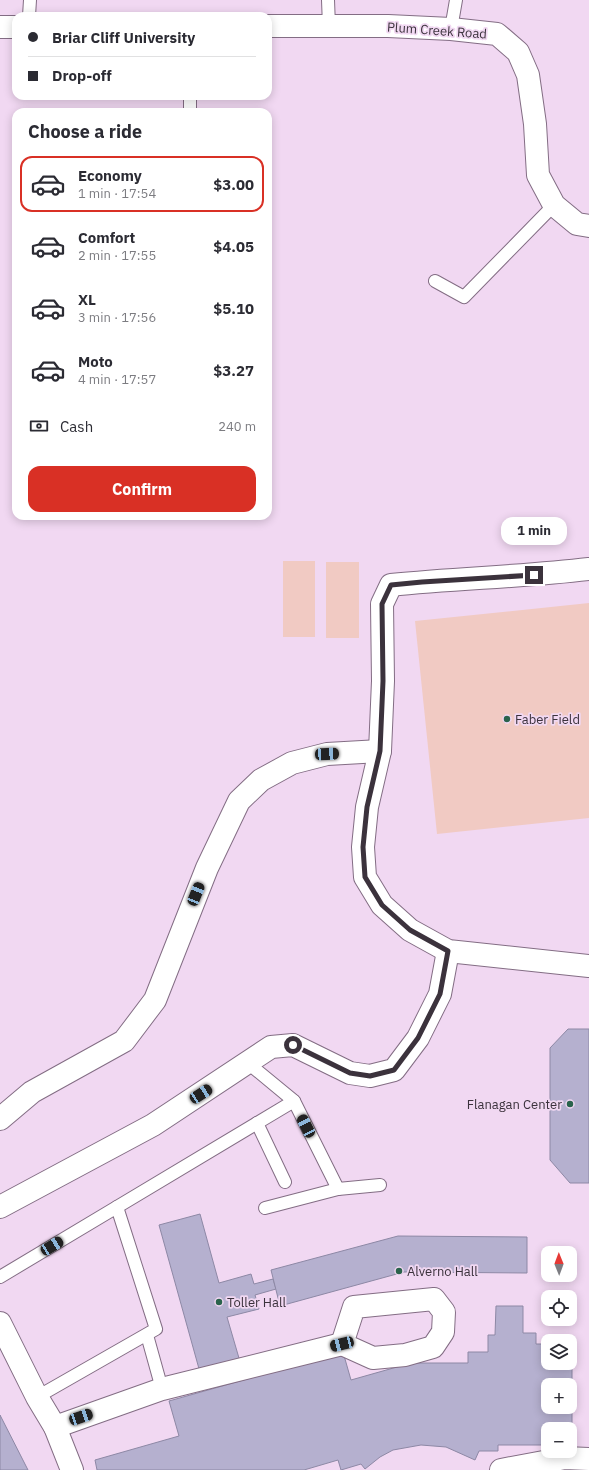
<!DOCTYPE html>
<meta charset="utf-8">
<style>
body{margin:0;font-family:"IBM Plex Sans",sans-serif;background:#f7f7f7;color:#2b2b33;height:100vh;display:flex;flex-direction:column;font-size:15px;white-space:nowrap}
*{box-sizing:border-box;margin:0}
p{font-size:13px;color:#7c7c81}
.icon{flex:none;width:22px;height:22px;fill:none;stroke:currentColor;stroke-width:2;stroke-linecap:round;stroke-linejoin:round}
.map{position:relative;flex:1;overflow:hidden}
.details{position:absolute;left:12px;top:108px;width:260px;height:412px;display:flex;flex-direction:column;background:#fff;border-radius:12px;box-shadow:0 2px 10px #0003}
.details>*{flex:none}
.banner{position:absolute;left:12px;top:12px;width:260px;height:88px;border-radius:12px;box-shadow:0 2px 10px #0003;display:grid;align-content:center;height:88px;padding:0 16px;background:#fff}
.needle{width:26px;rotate:359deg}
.buttons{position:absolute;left:541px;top:1246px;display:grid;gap:8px}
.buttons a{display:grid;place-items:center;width:36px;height:36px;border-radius:8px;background:#fff;box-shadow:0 2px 10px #0003;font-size:20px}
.end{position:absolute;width:18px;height:18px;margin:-9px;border:5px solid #3b323c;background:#fff;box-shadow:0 0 0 2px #fff}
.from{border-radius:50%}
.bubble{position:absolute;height:28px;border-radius:12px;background:#fff;box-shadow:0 2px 10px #0003;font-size:13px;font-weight:700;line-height:28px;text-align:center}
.car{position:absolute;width:12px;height:24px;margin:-12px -6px;border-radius:5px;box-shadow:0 0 3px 1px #0007;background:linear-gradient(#222 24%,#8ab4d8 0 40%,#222 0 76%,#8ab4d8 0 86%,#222 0)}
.banner b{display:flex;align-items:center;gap:14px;height:38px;font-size:15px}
.banner b+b{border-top:1px solid #e1e1e2}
.banner i{width:10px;height:10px;background:#2b2b33}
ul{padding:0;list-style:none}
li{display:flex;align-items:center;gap:12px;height:56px;margin:0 8px 6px;padding:0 8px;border:2px solid transparent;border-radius:12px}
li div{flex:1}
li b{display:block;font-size:15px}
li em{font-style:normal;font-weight:700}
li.selected{border-color:#d93025}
li>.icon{width:36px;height:36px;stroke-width:1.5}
h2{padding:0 16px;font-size:18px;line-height:48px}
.pay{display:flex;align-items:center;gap:10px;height:44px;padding:0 16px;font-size:15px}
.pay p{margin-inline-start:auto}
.button{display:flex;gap:8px;margin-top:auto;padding:8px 16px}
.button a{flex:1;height:46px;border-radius:12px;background:#d93025;color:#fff;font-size:16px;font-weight:700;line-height:46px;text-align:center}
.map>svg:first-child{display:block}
</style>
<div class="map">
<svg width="589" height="1470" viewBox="0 0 589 1470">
<rect width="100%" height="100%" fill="#f1d8f2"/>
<!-- green -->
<g fill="#f1cac3">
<rect x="283" y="561" width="32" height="76"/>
<rect x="326" y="562" width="33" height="76"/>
<polygon points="589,603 589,818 437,834 415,621"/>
</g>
<!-- building -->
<g fill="#b5b0cf" stroke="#8d88a5" fill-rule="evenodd">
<polygon points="568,1029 589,1029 589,1183 570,1183 550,1160 550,1048"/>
<polygon points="200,1214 219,1283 251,1274 254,1284 273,1279 276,1289 255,1295 259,1309 227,1317 241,1365 201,1376 159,1225"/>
<polygon points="398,1236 527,1237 527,1273 404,1272 280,1306 271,1270"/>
<path d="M496 1306H523V1333H536V1344H548V1363H550V1365H572V1431H570V1429H548V1445H498V1451H479L475 1460 446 1447 421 1445 393 1450 380 1457 365 1469 361 1464 341 1470 338 1460 304 1470H97L95 1460 179 1436 169 1401 343 1352 351 1380 411 1363H468V1352H488V1335H495ZM548 1385H570V1407H548Z"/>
<polygon points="0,1415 28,1470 0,1470"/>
</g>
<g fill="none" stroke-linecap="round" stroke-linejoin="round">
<defs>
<g id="service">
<polyline points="328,0 329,26"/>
<polyline points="29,16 30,0"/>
<polyline points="451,29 456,0"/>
<polyline points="190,96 190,112"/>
<polyline points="435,281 464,297 554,205"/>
<polyline points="248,1063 294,1101"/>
<polyline points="257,1123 285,1182"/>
<polyline points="117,1207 294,1101 338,1189 380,1185"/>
<polyline points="265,1208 338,1189"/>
<polyline points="0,1277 117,1207 156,1329 37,1397"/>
<polyline points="147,1335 162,1389"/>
</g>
<g id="minor">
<polyline points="268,26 388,26 451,29 497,34 518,52 528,75 535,124 538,175 554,205 577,224 589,226"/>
<polyline points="0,27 16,27"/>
<path d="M589 569C523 577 457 578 391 585L382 604 383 681 380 751 367 807 363 847 365 877 382 905 410 930 448 951 589 966"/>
<polyline points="0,1119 32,1092 124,1041 155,1000 207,868 239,801 261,780 292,763 327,754 380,751"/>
<polyline points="0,1207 153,1125 271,1047 293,1045 350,1073 370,1076 394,1070 418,1038 440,994 448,951"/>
<polygon points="434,1299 444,1312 443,1332 433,1347 405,1355 373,1358 342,1344 354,1307"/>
<polyline points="0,1323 37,1397 55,1427 72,1470"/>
<polyline points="55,1427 162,1389 342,1344"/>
<polyline points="501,1470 565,1458 589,1459"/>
</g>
</defs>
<!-- service casing -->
<use href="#service" stroke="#836d84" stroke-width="14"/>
<!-- minor casing -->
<use href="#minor" stroke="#836d84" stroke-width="24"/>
<!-- service -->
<use href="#service" stroke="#fff" stroke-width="12"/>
<!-- minor -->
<use href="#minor" stroke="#fff" stroke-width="22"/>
</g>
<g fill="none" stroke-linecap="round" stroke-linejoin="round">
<!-- route -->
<polyline stroke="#3b323c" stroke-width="5" points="293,1045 350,1073 370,1076 394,1070 418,1038 440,994 448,951 410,930 382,905 365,877 363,847 367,807 380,751 383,681 382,604 391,585 422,582 534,575"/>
</g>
<!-- markers -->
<g fill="#2a634c" stroke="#f1d8f2" stroke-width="1.5">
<circle cx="507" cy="719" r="4"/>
<circle cx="570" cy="1104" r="4"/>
<circle cx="399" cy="1271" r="4"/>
<circle cx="219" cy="1302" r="4"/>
</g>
<g text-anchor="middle" stroke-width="3.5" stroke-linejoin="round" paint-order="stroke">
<!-- street labels -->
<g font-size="13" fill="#3b323c" stroke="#f1d8f2">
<text transform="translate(437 30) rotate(4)" y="5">Plum Creek Road</text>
</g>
<!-- poi labels -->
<g font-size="13" fill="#3b323c" stroke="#f1d8f2" text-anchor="start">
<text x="515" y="724">Faber Field</text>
<text x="562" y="1109" text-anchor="end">Flanagan Center</text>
<text x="407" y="1276">Alverno Hall</text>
<text x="227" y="1307">Toller Hall</text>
</g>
</g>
</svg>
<div class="buttons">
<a><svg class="needle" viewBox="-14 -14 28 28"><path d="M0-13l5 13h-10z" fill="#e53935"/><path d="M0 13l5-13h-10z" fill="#7c7c81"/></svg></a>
<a><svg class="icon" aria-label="locate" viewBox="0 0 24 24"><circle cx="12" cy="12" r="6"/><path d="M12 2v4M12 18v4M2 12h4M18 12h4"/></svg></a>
<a><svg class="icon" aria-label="layers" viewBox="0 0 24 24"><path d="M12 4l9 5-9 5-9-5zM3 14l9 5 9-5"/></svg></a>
<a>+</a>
<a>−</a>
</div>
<i class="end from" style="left:293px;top:1045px"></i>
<i class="end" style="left:534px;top:575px"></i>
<div class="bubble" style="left:501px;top:517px;width:66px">1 min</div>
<i class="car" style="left:327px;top:754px;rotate:87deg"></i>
<i class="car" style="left:196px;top:894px;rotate:22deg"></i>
<i class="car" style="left:201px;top:1094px;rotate:57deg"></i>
<i class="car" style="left:306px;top:1126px;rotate:333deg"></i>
<i class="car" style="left:52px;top:1246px;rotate:59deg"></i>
<i class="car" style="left:342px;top:1344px;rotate:256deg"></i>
<i class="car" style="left:81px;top:1417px;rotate:71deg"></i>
<div class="banner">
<b><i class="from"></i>Briar Cliff University</b>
<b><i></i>Drop-off</b>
</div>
<section class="details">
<h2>Choose a ride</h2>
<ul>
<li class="selected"><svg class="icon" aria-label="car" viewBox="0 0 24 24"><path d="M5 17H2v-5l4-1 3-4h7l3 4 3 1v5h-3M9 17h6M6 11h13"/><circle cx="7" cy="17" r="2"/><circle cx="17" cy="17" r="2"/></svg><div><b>Economy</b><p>1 min · 17:54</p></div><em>$3.00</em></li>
<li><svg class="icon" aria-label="car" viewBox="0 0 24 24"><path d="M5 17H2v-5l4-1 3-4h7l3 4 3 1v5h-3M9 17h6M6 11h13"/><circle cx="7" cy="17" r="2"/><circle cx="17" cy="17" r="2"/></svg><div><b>Comfort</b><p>2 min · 17:55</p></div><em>$4.05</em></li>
<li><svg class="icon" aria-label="car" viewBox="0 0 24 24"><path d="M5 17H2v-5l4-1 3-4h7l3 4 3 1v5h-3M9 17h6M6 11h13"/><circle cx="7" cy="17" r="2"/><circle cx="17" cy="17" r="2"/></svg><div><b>XL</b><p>3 min · 17:56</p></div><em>$5.10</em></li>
<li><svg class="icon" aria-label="car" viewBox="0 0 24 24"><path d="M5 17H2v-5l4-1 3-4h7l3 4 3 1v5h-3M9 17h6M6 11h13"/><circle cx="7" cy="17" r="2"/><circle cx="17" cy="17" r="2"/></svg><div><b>Moto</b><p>4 min · 17:57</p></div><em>$3.27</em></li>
</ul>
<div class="pay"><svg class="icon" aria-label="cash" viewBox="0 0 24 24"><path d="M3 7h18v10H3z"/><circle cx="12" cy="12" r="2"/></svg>Cash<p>240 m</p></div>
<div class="button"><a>Confirm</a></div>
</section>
</div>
